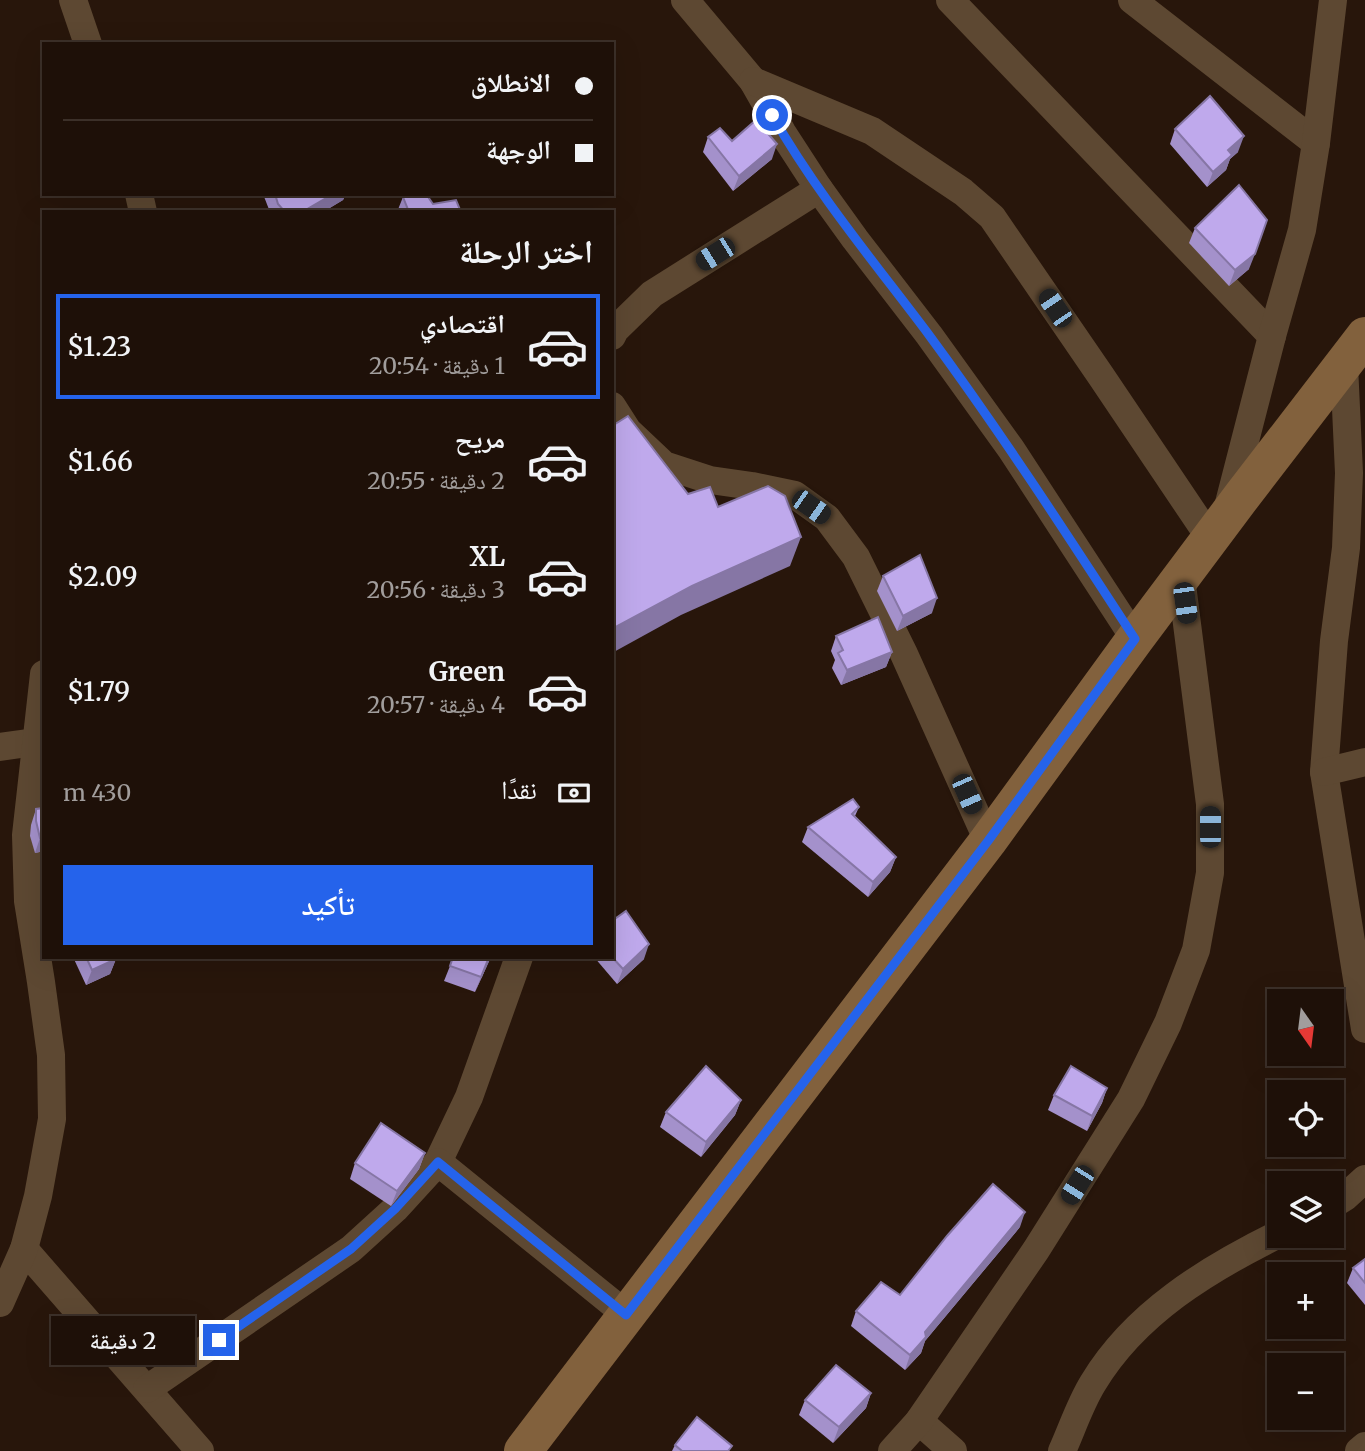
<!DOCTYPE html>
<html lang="ar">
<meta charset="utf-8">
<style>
body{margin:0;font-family:Merriweather,"Noto Naskh Arabic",serif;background:#261912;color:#f1f3f6;direction:rtl;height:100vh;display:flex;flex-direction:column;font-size:26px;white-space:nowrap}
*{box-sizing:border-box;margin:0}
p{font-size:23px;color:#a19d9c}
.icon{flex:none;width:38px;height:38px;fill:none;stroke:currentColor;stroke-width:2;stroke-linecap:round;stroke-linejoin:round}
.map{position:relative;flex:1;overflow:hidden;direction:ltr}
.drawer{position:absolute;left:42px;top:210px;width:572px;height:749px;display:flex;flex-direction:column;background:#1e1008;border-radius:0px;box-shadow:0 7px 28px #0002,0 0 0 2px #3c3029;direction:rtl}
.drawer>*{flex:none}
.banner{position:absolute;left:42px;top:42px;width:572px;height:154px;border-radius:0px;box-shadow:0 7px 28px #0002,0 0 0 2px #3c3029;direction:rtl;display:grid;align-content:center;height:154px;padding:0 21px;background:#1e1008}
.needle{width:46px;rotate:166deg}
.tools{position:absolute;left:1267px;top:989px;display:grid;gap:14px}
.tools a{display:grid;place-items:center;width:77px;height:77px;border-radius:0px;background:#1e1008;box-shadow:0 7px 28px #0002,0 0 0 2px #3c3029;font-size:35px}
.end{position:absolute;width:32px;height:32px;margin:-16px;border:9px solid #2563eb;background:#fff;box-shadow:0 0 0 4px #fff}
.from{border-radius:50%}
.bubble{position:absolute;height:49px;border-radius:0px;background:#1e1008;box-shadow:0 7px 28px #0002,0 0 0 2px #3c3029;font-size:23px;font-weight:600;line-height:49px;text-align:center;direction:rtl}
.car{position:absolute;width:21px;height:42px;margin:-21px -10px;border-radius:9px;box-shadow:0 0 5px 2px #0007;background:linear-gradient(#222 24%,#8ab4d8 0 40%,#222 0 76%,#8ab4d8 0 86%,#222 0)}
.banner b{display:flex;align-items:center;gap:24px;height:66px;font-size:26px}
.banner b+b{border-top:2px solid #3c3029}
.banner i{width:18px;height:18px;background:#f1f3f6}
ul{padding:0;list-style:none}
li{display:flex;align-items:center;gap:21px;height:105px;margin:0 14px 10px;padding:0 7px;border:4px solid transparent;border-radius:0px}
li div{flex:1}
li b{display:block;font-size:26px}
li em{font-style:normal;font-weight:600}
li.current{border-color:#2563eb}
li>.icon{width:63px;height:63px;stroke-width:1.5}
h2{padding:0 21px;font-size:32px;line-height:84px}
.pay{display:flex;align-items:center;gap:18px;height:77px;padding:0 21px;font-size:26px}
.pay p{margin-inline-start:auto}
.button{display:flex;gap:14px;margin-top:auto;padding:14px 21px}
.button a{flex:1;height:80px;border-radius:0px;background:#2563eb;color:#fff;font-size:28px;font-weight:600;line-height:80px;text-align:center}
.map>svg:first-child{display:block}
</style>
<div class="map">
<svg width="1365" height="1451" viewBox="0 0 1365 1451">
<rect width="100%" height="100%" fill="#28160b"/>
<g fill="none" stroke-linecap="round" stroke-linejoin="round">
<!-- street -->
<g stroke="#5d4832" stroke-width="28">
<polyline points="73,0 88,44"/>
<polyline points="685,0 753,81 782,132 819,189 855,239 929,335 1011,449 1135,639"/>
<polyline points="950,0 1272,336"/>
<polyline points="1132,0 1316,143"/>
<polyline points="753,81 872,131 963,192 992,217 1101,376 1210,538"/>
<polyline points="139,194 143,212"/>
<polyline points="612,336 615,330 652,294 819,189"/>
<polyline points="1344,365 1349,473 1346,548 1334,641 1324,772 1365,1029"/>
<polyline points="612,406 628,431 664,465 710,480 752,486 795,495 827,518 856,557 904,654 988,841"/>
<polyline points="1228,507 1272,336 1302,230 1316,143 1333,0"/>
<polyline points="0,747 35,742"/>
<polyline points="1324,772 1365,762"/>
<polyline points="438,1162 469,1097 519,957"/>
<polyline points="1332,1205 1345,1197 1365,1179"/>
<polyline points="24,1249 200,1451"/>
<polyline points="0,1303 24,1249 38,1196 52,1119 51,1055 41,982 28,901 26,835 44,674"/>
<polyline points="147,1389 351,1249 395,1209 438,1162 627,1315"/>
<polyline points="919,1421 953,1451"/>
<polyline points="892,1451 919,1421 1036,1250 1131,1099 1168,1023 1196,950 1210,873 1210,804 1181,577"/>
<path d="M1062 1451C1072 1429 1080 1404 1093 1383 1135 1313 1208 1269 1279 1234"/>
<polyline points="1359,1451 1365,1446"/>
</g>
<!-- secondary -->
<polyline stroke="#82613d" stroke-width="38" points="523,1451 988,841 1135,639 1242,496 1365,336"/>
</g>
<!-- wall -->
<g fill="#a491cb">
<polygon points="1175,129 1238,152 1230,159 1226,170 1207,187 1170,144"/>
<polygon points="708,137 732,141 772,159 733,191 703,152"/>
<polygon points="263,194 346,194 343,200 323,212 270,212"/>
<polygon points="403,197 433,204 461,212 397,212"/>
<polygon points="1195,228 1249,269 1229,286 1189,243"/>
<polygon points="883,576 932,613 897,631 877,591"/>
<polygon points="836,636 892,652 886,667 841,685 832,668 835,660 831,651"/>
<polygon points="859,807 855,816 896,857 890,872 868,897 802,842 808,827"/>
<polygon points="36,809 44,851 35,853 30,836 31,825"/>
<polygon points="73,957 115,957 116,959 110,974 86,985"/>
<polygon points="491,957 475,992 444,981 450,966"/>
<polygon points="594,957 612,957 644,959 617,984"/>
<polygon points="1107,1088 1102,1103 1087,1131 1048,1110 1054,1095"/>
<polygon points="741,1100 735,1115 701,1157 660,1127 666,1112"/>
<polygon points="425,1153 419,1169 391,1206 350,1179 355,1163"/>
<polygon points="1020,1227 925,1341 921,1353 905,1370 851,1326 856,1311 900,1295"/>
<polygon points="1365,1259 1365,1305 1347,1283 1353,1268"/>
<polygon points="871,1393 866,1408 833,1443 799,1415 805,1400"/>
<polygon points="675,1445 730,1451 672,1451"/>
</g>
<!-- shaded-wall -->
<g fill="#8676a5">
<polygon points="1244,136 1238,152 1230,159 1226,170 1207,187 1213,172 1228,150"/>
<polygon points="777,144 772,159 733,191 739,176"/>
<polygon points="333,194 346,194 343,200 323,212 302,212"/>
<polygon points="1255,254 1249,269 1229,286 1235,270"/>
<polygon points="801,537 790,566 681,615 612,653 612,629 692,586"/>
<polygon points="937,598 932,613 897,631 903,616"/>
<polygon points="892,652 886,667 841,685 847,670"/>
<polygon points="44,837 44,851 35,853 40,838"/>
<polygon points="896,857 890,872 868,897 873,882"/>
<polygon points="649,944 644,959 617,984 623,969"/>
<polygon points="489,957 491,957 475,992"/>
<polygon points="116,959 110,974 86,985 92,970"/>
<polygon points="1107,1088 1102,1103 1087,1131 1092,1116"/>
<polygon points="741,1100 735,1115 701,1157 706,1142"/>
<polygon points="425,1153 419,1169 391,1206 397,1191"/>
<polygon points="1025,1212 1020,1227 925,1341 921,1353 905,1370 910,1355 925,1332"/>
<polygon points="871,1393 866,1408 833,1443 839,1427"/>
</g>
<!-- building -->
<g fill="#bfa9ec" stroke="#8676a5" stroke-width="2">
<polygon points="1210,96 1244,136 1228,150 1232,155 1213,172 1175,129"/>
<polygon points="756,120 777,144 739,176 708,137 720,128 732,141"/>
<polygon points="1239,185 1267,220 1255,254 1235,270 1195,228"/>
<polygon points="275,194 333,194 302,212 285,212 278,204"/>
<polygon points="411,194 426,194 433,204 456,200 461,212 409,212 403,197"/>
<polygon points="628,416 688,494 710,487 718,507 768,486 785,496 801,537 692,586 612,629 612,426"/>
<polygon points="920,555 937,598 903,616 883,576"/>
<polygon points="878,617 892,652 847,670 838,653 843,650 836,636"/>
<polygon points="853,799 859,807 852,814 896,857 873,882 808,827"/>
<polygon points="44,808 44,837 40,838 36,821 36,809"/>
<polygon points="626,911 649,944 623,969 612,957 612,921"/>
<polygon points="86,957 115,957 116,959 92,970"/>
<polygon points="453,957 489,957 481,977 450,966"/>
<polygon points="706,1066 741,1100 706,1142 666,1112"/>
<polygon points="1071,1066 1107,1088 1092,1116 1054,1095"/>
<polygon points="381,1123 425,1153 397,1191 355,1163"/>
<polygon points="993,1184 1025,1212 925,1332 926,1337 910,1355 856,1311 881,1282 900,1295 947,1236"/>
<polygon points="1365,1259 1365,1283 1353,1268"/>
<polygon points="836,1365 871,1393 839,1427 805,1400"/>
<polygon points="697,1417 732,1446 728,1451 682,1451 675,1445"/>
</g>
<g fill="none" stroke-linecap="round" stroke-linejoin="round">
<!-- route -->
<path stroke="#2563eb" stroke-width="9" d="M219 1340 351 1249 395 1209 438 1162 626 1315 988 841 1135 639C1068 536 1002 434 929 335 875 263 817 194 772 115"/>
</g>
</svg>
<div class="tools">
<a><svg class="needle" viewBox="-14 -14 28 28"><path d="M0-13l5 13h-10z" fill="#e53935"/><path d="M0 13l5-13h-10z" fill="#a19d9c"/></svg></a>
<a><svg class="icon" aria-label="locate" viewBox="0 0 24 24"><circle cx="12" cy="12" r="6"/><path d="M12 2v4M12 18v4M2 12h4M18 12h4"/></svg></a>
<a><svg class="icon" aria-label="layers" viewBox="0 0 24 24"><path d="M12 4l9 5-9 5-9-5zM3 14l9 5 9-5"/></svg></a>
<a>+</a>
<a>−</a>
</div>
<i class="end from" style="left:772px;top:115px"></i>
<i class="end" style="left:219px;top:1340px"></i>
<div class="bubble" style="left:51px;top:1316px;width:144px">2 دقيقة</div>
<i class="car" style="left:715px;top:254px;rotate:238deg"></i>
<i class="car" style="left:1055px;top:308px;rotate:326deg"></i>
<i class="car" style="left:811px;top:507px;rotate:125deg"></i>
<i class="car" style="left:1185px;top:603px;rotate:172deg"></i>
<i class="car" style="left:967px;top:794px;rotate:156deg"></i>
<i class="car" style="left:1210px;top:827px;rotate:0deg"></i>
<i class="car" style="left:1077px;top:1185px;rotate:212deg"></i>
<div class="banner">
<b><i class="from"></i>الانطلاق</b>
<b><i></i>الوجهة</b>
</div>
<section class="drawer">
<h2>اختر الرحلة</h2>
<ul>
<li class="current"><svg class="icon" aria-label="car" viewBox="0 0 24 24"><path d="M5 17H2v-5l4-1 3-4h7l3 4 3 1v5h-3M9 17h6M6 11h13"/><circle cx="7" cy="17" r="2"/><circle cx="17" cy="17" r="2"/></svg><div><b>اقتصادي</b><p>1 دقيقة · 20:54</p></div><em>$1.23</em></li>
<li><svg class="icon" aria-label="car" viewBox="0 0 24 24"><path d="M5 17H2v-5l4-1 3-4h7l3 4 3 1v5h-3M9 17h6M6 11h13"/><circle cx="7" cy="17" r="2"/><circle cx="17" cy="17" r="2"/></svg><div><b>مريح</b><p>2 دقيقة · 20:55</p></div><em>$1.66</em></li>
<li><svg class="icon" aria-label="car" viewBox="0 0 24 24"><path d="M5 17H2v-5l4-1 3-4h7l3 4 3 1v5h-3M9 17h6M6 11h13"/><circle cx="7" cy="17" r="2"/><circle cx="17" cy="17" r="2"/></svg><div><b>XL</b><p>3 دقيقة · 20:56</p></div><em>$2.09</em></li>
<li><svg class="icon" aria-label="car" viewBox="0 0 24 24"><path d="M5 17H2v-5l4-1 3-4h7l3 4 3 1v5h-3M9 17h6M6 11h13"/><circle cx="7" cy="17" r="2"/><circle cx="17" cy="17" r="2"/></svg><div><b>Green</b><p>4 دقيقة · 20:57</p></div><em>$1.79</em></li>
</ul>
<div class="pay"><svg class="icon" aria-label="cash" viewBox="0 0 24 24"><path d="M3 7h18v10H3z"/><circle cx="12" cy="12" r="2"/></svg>نقدًا<p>430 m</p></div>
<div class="button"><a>تأكيد</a></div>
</section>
</div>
